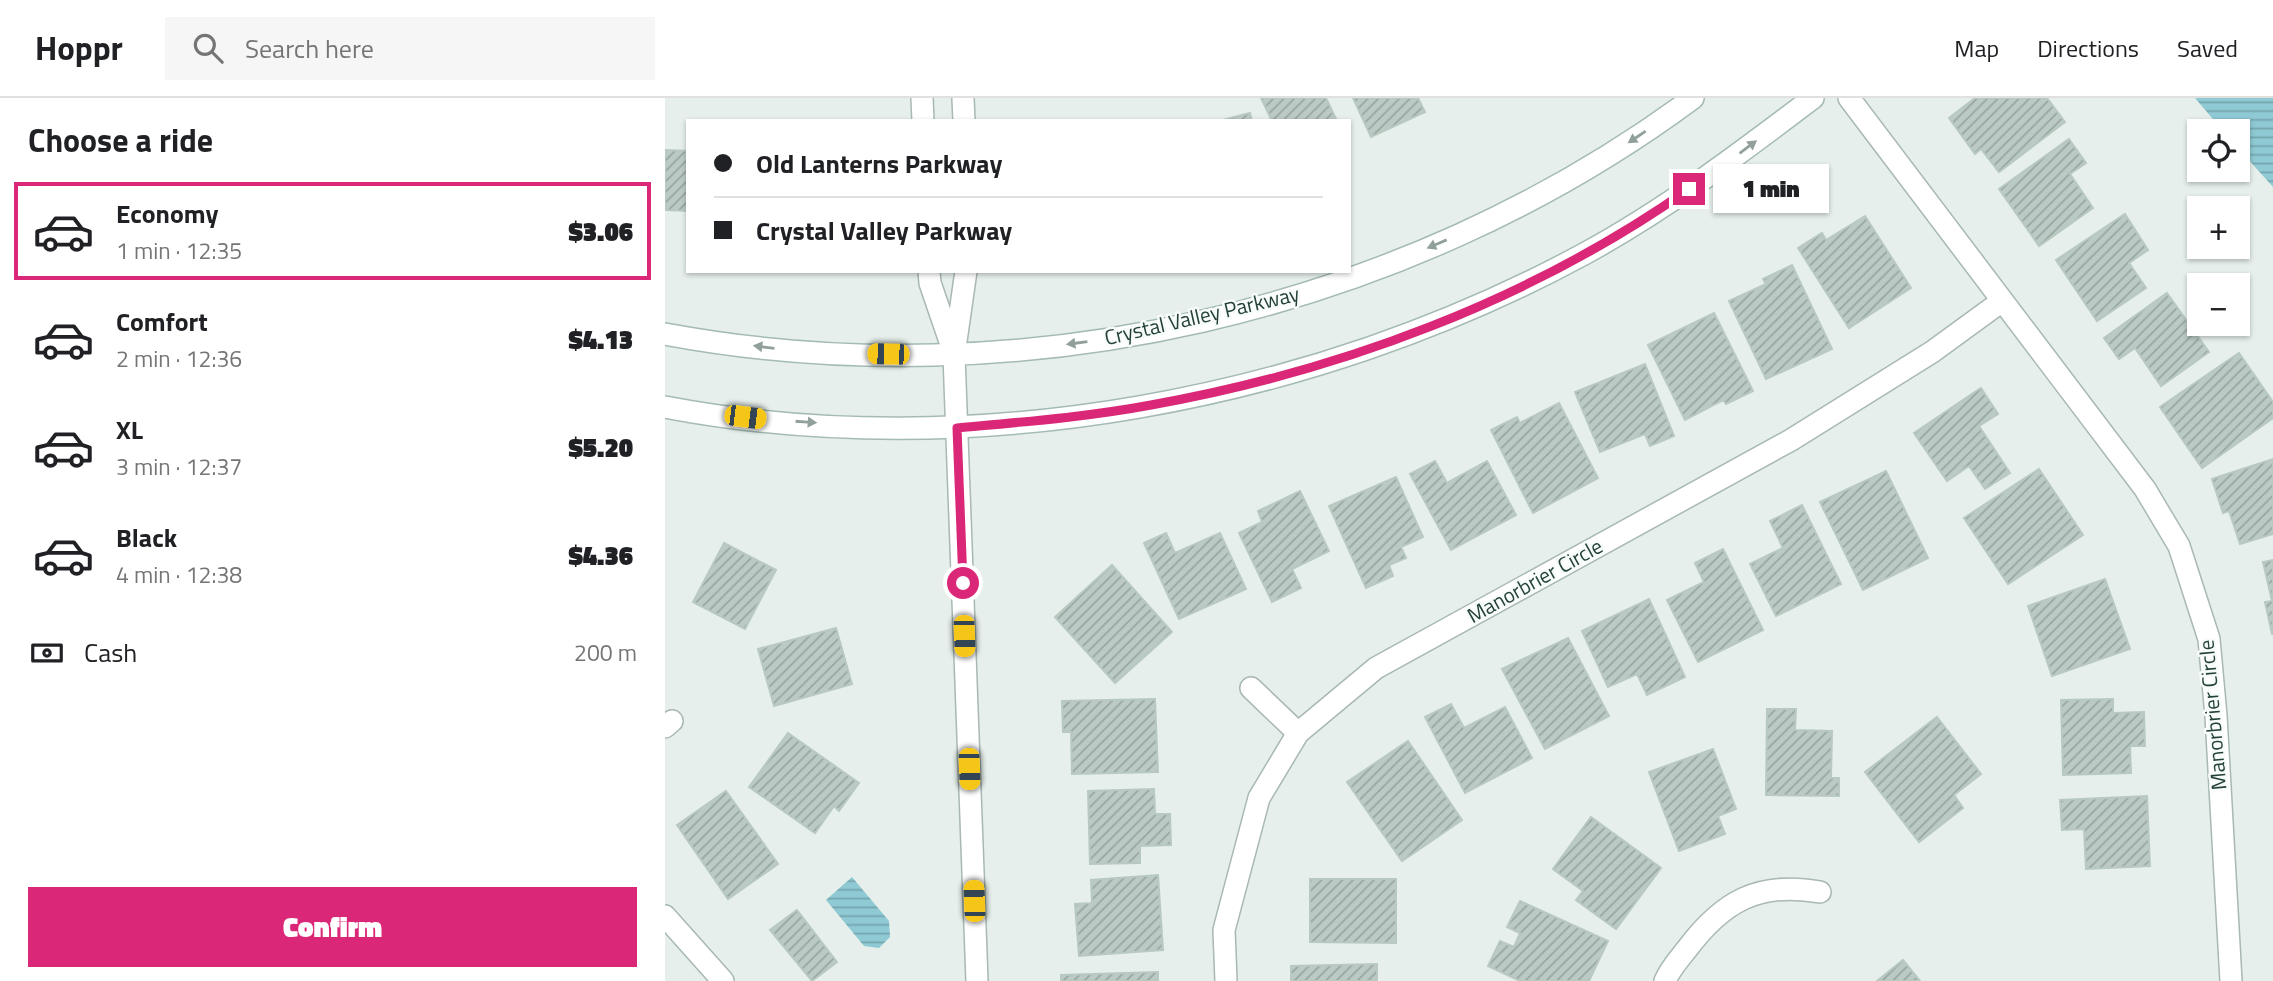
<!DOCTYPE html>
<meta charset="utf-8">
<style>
body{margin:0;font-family:"Titillium Web",sans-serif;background:#f6f6f6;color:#202124;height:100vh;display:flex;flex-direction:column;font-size:26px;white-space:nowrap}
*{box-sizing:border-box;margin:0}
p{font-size:23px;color:#757577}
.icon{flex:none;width:38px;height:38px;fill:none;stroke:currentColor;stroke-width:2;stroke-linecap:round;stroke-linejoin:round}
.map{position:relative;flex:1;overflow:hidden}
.details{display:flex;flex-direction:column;background:#fff;width:665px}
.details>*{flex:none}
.guide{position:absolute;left:21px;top:21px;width:665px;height:154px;border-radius:0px;box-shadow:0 2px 5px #0004;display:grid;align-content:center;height:154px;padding:0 28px;background:#fff}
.fabs{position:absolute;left:1522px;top:21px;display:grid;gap:14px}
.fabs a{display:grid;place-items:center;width:63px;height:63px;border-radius:0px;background:#fff;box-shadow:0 2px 5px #0004;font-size:35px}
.end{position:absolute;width:32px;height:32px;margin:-16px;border:9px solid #db2777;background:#fff;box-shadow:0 0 0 4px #fff}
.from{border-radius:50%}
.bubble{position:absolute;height:49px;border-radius:0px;background:#fff;box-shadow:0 2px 5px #0004;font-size:23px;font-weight:800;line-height:49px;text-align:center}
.car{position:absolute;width:21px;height:42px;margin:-21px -10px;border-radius:9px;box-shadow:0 0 5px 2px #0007;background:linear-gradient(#f5c518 24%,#345 0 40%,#f5c518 0 76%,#345 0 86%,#f5c518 0)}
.guide b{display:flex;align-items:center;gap:24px;height:66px;font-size:26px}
.guide b+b{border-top:2px solid #e0e0e0}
.guide i{width:18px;height:18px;background:#202124}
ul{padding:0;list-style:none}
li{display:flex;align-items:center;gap:21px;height:98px;margin:0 14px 10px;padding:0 14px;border:4px solid transparent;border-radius:0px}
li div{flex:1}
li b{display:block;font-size:26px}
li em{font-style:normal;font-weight:800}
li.on{border-color:#db2777}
li>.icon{width:63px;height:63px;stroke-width:1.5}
h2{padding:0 28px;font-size:32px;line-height:84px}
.pay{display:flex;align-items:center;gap:18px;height:77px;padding:0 28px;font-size:26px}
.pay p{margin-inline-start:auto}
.primary-button{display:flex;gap:14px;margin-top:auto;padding:14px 28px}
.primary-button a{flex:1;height:80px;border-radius:0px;background:#db2777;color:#fff;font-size:28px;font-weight:800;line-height:80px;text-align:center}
header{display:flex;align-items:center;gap:42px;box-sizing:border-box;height:98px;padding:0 35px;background:#fff;border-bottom:2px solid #e0e0e0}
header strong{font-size:33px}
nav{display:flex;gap:38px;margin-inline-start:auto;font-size:24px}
.search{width:490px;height:63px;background:#f6f6f6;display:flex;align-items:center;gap:18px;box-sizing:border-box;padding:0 24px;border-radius:0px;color:#757577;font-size:26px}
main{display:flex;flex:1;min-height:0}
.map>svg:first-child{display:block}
</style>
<header>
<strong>Hoppr</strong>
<div class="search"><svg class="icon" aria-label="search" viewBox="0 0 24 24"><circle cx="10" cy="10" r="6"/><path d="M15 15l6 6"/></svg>Search here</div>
<nav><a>Map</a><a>Directions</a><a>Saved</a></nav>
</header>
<main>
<section class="details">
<h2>Choose a ride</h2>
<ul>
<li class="on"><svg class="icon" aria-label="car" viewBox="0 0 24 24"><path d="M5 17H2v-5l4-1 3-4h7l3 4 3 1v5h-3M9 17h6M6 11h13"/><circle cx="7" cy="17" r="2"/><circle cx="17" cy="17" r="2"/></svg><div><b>Economy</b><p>1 min · 12:35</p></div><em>$3.06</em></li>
<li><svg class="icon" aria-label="car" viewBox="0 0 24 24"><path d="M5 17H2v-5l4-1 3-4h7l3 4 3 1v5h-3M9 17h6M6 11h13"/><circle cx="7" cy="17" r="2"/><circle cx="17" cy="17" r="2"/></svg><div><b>Comfort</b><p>2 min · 12:36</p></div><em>$4.13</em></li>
<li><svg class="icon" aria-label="car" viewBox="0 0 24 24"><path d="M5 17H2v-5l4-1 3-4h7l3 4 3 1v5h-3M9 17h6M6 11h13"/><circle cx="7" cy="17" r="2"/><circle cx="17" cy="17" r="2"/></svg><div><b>XL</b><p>3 min · 12:37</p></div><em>$5.20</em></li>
<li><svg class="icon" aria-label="car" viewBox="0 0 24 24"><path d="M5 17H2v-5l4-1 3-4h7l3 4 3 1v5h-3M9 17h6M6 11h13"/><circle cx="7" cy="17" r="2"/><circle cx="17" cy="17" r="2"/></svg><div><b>Black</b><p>4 min · 12:38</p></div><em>$4.36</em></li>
</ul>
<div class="pay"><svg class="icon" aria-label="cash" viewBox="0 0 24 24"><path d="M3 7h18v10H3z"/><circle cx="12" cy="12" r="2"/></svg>Cash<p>200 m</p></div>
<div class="primary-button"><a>Confirm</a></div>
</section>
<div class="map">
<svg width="1608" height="883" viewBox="0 0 1608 883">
<defs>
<pattern id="water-rules" width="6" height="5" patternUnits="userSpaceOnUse" patternTransform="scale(1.75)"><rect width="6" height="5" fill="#8ec9d4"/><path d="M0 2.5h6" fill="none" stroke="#74a5ad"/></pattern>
<pattern id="building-hatch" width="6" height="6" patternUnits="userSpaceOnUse" patternTransform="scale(1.75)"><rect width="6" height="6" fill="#bbcac4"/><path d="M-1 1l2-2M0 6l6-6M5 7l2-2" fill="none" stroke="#98a6a0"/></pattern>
</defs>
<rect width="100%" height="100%" fill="#e6efeb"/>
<!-- water -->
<g fill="url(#water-rules)">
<polygon points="1530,0 1608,0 1608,89 1573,50 1573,33 1558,33"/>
<polygon points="187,779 224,823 225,839 214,850 199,848 161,802"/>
</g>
<!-- building -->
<g fill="url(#building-hatch)" stroke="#b8c9c2" stroke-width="2">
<polygon points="596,0 661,0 672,23 607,23"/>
<polygon points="688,0 753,0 760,14 706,39"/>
<polygon points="1310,0 1382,0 1400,24 1334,74 1316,51 1310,56 1284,20"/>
<polygon points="585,15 587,23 554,23"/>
<polygon points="1404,41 1421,65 1405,76 1428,110 1374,148 1334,91"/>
<polygon points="0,52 23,53 23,113 0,112"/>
<polygon points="1460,116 1483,152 1464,165 1481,190 1432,223 1391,162"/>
<polygon points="1200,118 1246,190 1184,230 1133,150 1157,135 1161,142"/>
<polygon points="1127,167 1167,251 1101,281 1064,203 1101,186 1098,181"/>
<polygon points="1502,195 1544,254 1496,288 1470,250 1454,261 1439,240"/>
<polygon points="1049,215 1088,293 1061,306 1058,302 1020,322 983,247"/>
<polygon points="1574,255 1608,304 1608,320 1537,370 1495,309"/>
<polygon points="980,266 1009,338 985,348 980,336 935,354 910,294"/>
<polygon points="1316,290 1333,316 1314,328 1345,375 1320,391 1304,368 1282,383 1249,335"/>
<polygon points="894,305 933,380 868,415 826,332 852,319 855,325"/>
<polygon points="1608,361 1608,436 1575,446 1564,413 1558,415 1547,381"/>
<polygon points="770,363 782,385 822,363 851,417 786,452 745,376"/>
<polygon points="1374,371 1418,437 1343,486 1299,420"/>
<polygon points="1221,373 1263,460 1198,492 1155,404"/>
<polygon points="731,379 758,439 736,449 741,460 724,467 728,478 701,490 664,408"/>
<polygon points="635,393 664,453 627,471 636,490 607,504 574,435 597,424 593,413"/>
<polygon points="1137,407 1176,486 1111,518 1085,466 1118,450 1105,423"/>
<polygon points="501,435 510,455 555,435 581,491 514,521 479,445"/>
<polygon points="59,445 111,472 80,531 28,504"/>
<polygon points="1058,451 1098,532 1033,564 1002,502 1039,484 1030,465"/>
<polygon points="1608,462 1608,536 1607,536 1600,504 1607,503 1598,464"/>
<polygon points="447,467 507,534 450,585 390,519"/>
<polygon points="1440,481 1465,551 1387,578 1363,508"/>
<polygon points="984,501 1020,579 982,597 972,576 943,589 917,533"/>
<polygon points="171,530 187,586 109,608 93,551"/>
<polygon points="903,540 944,618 880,651 837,571"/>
<polygon points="490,601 493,674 407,676 406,634 398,634 397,603"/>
<polygon points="1448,601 1448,615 1479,614 1480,648 1465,648 1466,675 1398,677 1396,602"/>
<polygon points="786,606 799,630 840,609 867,660 800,695 760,619"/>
<polygon points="1102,611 1131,611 1130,632 1167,633 1166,680 1174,680 1174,698 1101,697"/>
<polygon points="1272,619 1316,676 1289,697 1298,710 1254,744 1200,674"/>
<polygon points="123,635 194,685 174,713 169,708 150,735 84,689"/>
<polygon points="743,643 797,722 737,763 682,684"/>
<polygon points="1048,651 1071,711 1053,718 1060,736 1014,753 984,674"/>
<polygon points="489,691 490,716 505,716 506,747 475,748 475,765 425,766 423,693"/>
<polygon points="61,693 113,766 63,801 12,727"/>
<polygon points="1482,698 1485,768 1421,771 1419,731 1397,732 1395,702"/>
<polygon points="926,719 996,770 951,831 911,802 918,793 888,771"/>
<polygon points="493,777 498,852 414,858 410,806 427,805 426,782"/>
<polygon points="645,781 731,781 731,845 645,844"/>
<polygon points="855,803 943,843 924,883 855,883 823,868 835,843 849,849 855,835 842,829"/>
<polygon points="132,812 172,864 147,883 105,832"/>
<polygon points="1238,862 1255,883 1212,883"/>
<polygon points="712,866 712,883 626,883 626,868"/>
<polygon points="493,874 493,883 396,883 396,877"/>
</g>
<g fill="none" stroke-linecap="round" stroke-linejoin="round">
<defs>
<g id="minor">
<polyline points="257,0 258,23"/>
<polyline points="298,0 299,23"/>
<polyline points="1184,0 1480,391 1514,448 1544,541 1551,618 1566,883"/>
<polyline points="264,173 265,185 289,255"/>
<polyline points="301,173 289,257 312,883"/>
<polyline points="586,590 633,635"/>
<polyline points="0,629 7,623"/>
<polyline points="0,818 58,883"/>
<polyline points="561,883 559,832 594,700 633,635 711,570 1126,342 1267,254 1337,203"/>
<path d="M1000 883C1005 871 1014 861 1022 851 1058 803 1094 783 1155 794"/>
</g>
<g id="secondary">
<path d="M0 236C354 302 739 214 1028 0"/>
<path d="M0 309C305 367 648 303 919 156 1000 112 1074 56 1148 0"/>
</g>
</defs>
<!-- minor casing -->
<use href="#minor" stroke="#a8b8b2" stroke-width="24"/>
<!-- secondary casing -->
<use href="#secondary" stroke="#a4bbb3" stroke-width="24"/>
<!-- minor -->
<use href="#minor" stroke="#fff" stroke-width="21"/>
<!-- secondary -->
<use href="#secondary" stroke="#fff" stroke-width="21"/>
</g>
<!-- one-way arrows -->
<defs><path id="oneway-solid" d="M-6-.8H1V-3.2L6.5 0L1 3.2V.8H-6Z" transform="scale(1.75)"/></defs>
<g fill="#92a09c">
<use href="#oneway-solid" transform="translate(972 39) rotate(146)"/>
<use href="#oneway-solid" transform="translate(1083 49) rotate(-37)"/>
<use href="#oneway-solid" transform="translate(772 146) rotate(157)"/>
<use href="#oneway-solid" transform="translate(412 245) rotate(172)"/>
<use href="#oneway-solid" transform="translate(99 249) rotate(-173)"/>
<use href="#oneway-solid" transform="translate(141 324) rotate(4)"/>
</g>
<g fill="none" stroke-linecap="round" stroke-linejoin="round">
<!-- route -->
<path stroke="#db2777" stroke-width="9" d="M298 485 292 330C357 324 422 319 486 307 676 273 866 202 1024 91"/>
</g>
<g text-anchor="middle" stroke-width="5" stroke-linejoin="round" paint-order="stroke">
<!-- street labels -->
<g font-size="21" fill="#24423a" stroke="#f7fbf9">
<text transform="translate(537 218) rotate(-13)" y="7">Crystal Valley Parkway</text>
<text transform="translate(870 483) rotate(-29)" y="7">Manorbrier Circle</text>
<text transform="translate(1548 617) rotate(-95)" y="7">Manorbrier Circle</text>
</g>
</g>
</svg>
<div class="fabs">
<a><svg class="icon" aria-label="locate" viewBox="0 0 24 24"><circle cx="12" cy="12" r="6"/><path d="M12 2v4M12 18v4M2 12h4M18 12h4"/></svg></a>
<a>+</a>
<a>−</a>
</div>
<i class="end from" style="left:298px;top:485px"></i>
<i class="end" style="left:1024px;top:91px"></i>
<div class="bubble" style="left:1048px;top:66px;width:116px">1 min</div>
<i class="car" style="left:223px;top:256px;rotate:271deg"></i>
<i class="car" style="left:80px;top:319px;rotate:97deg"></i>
<i class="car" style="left:299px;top:538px;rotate:178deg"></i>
<i class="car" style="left:304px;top:671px;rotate:178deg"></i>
<i class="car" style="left:309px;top:803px;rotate:358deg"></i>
<div class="guide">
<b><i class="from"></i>Old Lanterns Parkway</b>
<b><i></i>Crystal Valley Parkway</b>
</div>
</div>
</main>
